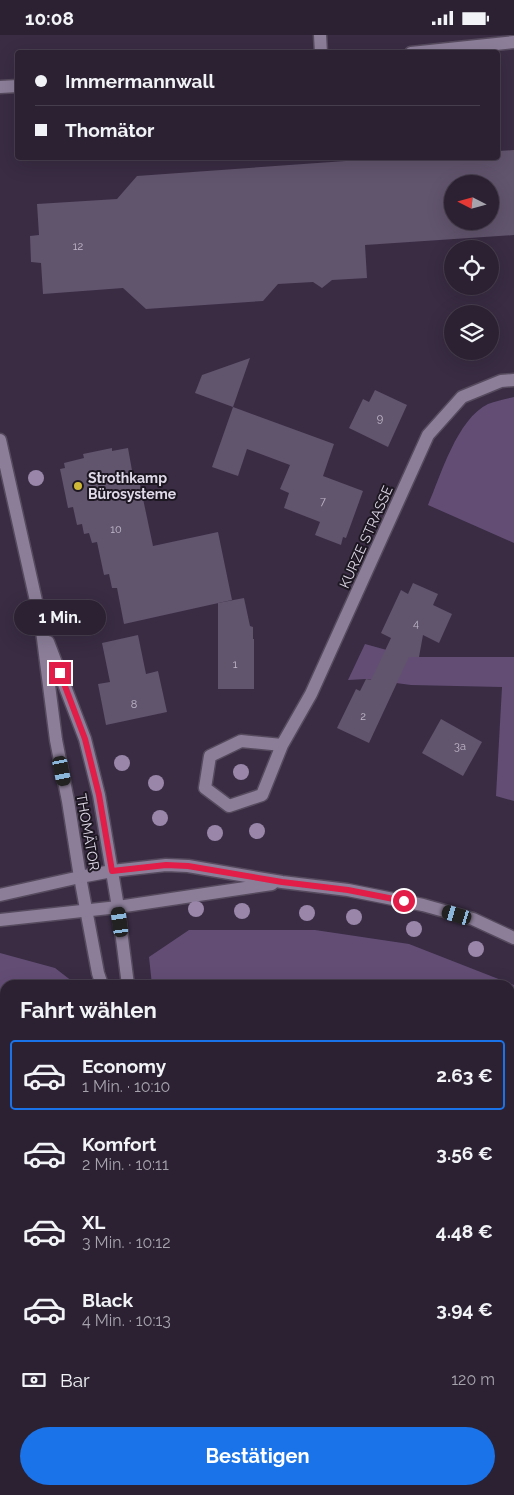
<!DOCTYPE html>
<html lang="de">
<meta charset="utf-8">
<style>
body{margin:0;font-family:Raleway,sans-serif;background:#33293a;color:#f1f3f6;height:100vh;display:flex;flex-direction:column;font-size:19px;white-space:nowrap}
*{box-sizing:border-box;margin:0}
p{font-size:16px;color:#a6a3ac}
.icon{flex:none;width:28px;height:28px;fill:none;stroke:currentColor;stroke-width:2;stroke-linecap:round;stroke-linejoin:round}
.map{position:relative;flex:1;overflow:hidden}
.panel{position:absolute;left:0px;top:945px;width:515px;height:515px;display:flex;flex-direction:column;background:#2b2132;border-radius:15px 15px 0 0;box-shadow:0 5px 20px #0002,0 0 0 1px #473e4d}
.panel>*{flex:none}
.banner{position:absolute;left:15px;top:15px;width:485px;height:110px;border-radius:5px;box-shadow:0 5px 20px #0002,0 0 0 1px #473e4d;display:grid;align-content:center;height:110px;padding:0 20px;background:#2b2132}
.needle{width:32px;rotate:276deg}
.fabs{position:absolute;left:444px;top:140px;display:grid;gap:10px}
.fabs a{display:grid;place-items:center;width:55px;height:55px;border-radius:50%;background:#2b2132;box-shadow:0 5px 20px #0002,0 0 0 1px #473e4d;font-size:25px}
.end{position:absolute;width:22px;height:22px;margin:-11px;border:6px solid #e11d48;background:#fff;box-shadow:0 0 0 2px #fff}
.from{border-radius:50%}
.bubble{position:absolute;height:35px;border-radius:18px;background:#2b2132;box-shadow:0 5px 20px #0002,0 0 0 1px #473e4d;font-size:16px;font-weight:700;line-height:35px;text-align:center}
.car{position:absolute;width:15px;height:30px;margin:-15px -8px;border-radius:6px;box-shadow:0 0 4px 1px #0007;background:linear-gradient(#222 24%,#8ab4d8 0 40%,#222 0 76%,#8ab4d8 0 86%,#222 0)}
.banner b{display:flex;align-items:center;gap:18px;height:48px;font-size:19px}
.banner b+b{border-top:1px solid #473e4d}
.banner i{width:12px;height:12px;background:#f1f3f6}
ul{padding:0;list-style:none}
li{display:flex;align-items:center;gap:15px;height:70px;margin:0 10px 8px;padding:0 10px;border:2px solid transparent;border-radius:5px}
li div{flex:1}
li b{display:block;font-size:19px}
li em{font-style:normal;font-weight:700}
li.current{border-color:#1a73e8}
li>.icon{width:45px;height:45px;stroke-width:1.5}
h2{padding:0 20px;font-size:22px;line-height:60px}
.pay{display:flex;align-items:center;gap:12px;height:55px;padding:0 20px;font-size:19px}
.pay p{margin-inline-start:auto}
.primary-button{display:flex;gap:10px;margin-top:auto;padding:10px 20px}
.primary-button a{flex:1;height:58px;border-radius:30px;background:#1a73e8;color:#fff;font-size:20px;font-weight:700;line-height:58px;text-align:center}
.status{display:flex;justify-content:space-between;align-items:center;height:35px;padding:0 25px;background:#2b2132;direction:ltr}
.status svg{height:14px;fill:currentColor}
.map>svg:first-child{display:block}
</style>
<div class="status"><b>10:08</b><svg viewBox="0 0 49 12"><path d="M0 12V9h3v3zM5 12V6h3v6zM10 12V3h3v9zM15 12V0h3v12zM26 1h20v11H26zM47 4h2v5h-2z"/></svg></div>
<div class="map">
<svg width="514" height="1460" viewBox="0 0 514 1460">
<rect width="100%" height="100%" fill="#392c43"/>
<!-- green -->
<g fill="#634d75">
<path d="M514 362V508L428 470C441 440 457 384 488 369 496 366 505 364 514 362Z"/>
<polygon points="365,609 412,622 514,622 514,766 496,761 502,652 411,650 366,644 348,645"/>
<polygon points="189,895 315,895 409,909 514,950 514,1117 510,1115 510,950 152,950 149,922"/>
<polygon points="0,918 55,933 77,950 5,950 5,1039 0,1039"/>
<polygon points="514,1234 514,1460 249,1460 247,1455 510,1455 510,1236"/>
</g>
<!-- building -->
<g fill="#61546d" fill-rule="evenodd">
<path d="M514 115V200L365 210 367 243 332 245 322 253 313 247 278 249 263 266 146 274 123 253 43 259 41 228 31 227 30 201 39 200 37 169 117 164 137 141 402 122H498V116ZM452 149H490V186H452Z"/>
<polygon points="250,323 233,372 195,358 202,340"/>
<polygon points="375,355 407,370 388,412 349,393 363,364 369,367"/>
<polygon points="233,372 334,409 323,441 363,456 346,503 343,502 341,510 315,500 320,487 284,473 289,458 280,454 290,430 247,414 238,441 212,432"/>
<polygon points="112,413 112,416 128,413 133,441 138,440 153,511 218,497 232,565 124,589 117,553 112,553 109,539 104,540 97,507 92,508 89,498 84,499 82,489 77,490 73,472 68,473 60,434 65,433 64,428 84,423 83,419"/>
<polygon points="413,548 438,559 433,570 452,579 439,608 423,600 419,622 409,622 369,708 337,693 356,654 360,656 366,644 371,645 391,603 381,598 401,555 408,559"/>
<polygon points="244,563 250,591 253,592 253,604 254,604 254,654 218,654 218,568"/>
<polygon points="138,600 146,639 158,636 167,677 106,690 98,649 110,647 102,608"/>
<polygon points="441,684 482,707 463,741 422,718"/>
</g>
<g fill="none" stroke-linecap="round" stroke-linejoin="round">
<defs>
<g id="minor">
<polyline points="320,0 321,18"/>
<polyline points="282,710 262,760 229,771 205,753 210,721 241,706 282,710 311,659 428,400 462,362 501,346 514,345"/>
<polyline points="80,842 98,938 102,950"/>
<polyline points="118,872 128,950"/>
<polyline points="0,1095 5,1095"/>
<polyline points="510,1174 514,1178"/>
<polyline points="217,1455 218,1460"/>
</g>
<g id="tertiary">
<polyline points="411,18 514,7"/>
<polyline points="0,52 18,51"/>
<polyline points="0,405 41,588 56,705 68,766 80,842"/>
<polyline points="48,607 85,704 99,760 118,872"/>
<polyline points="0,860 80,842 112,836 166,830 188,831 282,847 348,855 423,870 473,884 514,903"/>
<polyline points="0,885 118,872 272,849"/>
</g>
</defs>
<!-- minor casing -->
<use href="#minor" stroke="#564b5e" stroke-width="15"/>
<!-- tertiary casing -->
<use href="#tertiary" stroke="#564b5e" stroke-width="15"/>
<!-- minor -->
<use href="#minor" stroke="#8c7e99" stroke-width="12"/>
<!-- tertiary -->
<use href="#tertiary" stroke="#8c7e99" stroke-width="12"/>
</g>
<!-- trees -->
<g fill="#9986a9">
<circle cx="36" cy="443" r="8"/>
<circle cx="122" cy="728" r="8"/>
<circle cx="241" cy="737" r="8"/>
<circle cx="156" cy="748" r="8"/>
<circle cx="160" cy="783" r="8"/>
<circle cx="257" cy="796" r="8"/>
<circle cx="215" cy="798" r="8"/>
<circle cx="196" cy="874" r="8"/>
<circle cx="242" cy="876" r="8"/>
<circle cx="307" cy="878" r="8"/>
<circle cx="354" cy="882" r="8"/>
<circle cx="414" cy="894" r="8"/>
<circle cx="476" cy="914" r="8"/>
</g>
<g fill="none" stroke-linecap="round" stroke-linejoin="round">
<!-- route -->
<polyline stroke="#e11d48" stroke-width="6" points="60,638 85,704 99,760 112,836 166,830 188,831 282,847 348,855 404,866"/>
</g>
<!-- markers -->
<circle fill="#cfb837" stroke="#1d1722" stroke-width="2" cx="78" cy="451" r="5"/>
<g text-anchor="middle" stroke-width="4" stroke-linejoin="round" paint-order="stroke">
<!-- number labels -->
<g font-size="11" fill="#c0b8c9">
<text x="78" y="215">12</text>
<text x="380" y="387">9</text>
<text x="323" y="470">7</text>
<text x="116" y="498">10</text>
<text x="416" y="592">4</text>
<text x="235" y="633">1</text>
<text x="134" y="673">8</text>
<text x="363" y="685">2</text>
<text x="460" y="715">3a</text>
</g>
<!-- poi labels -->
<g font-size="14" font-weight="bold" fill="#e0d9e8" stroke="#1d1722" text-anchor="start">
<text x="88" y="448">Strothkamp<tspan x="88" dy="16">Bürosysteme</tspan></text>
</g>
<!-- street labels -->
<g font-size="14" fill="#e0d9e8" stroke="#1d1722">
<text transform="translate(366 502) rotate(-66)" y="5">KURZE STRASSE</text>
<text transform="translate(88 797) rotate(80)" y="5">THOMÄTOR</text>
</g>
</g>
</svg>
<div class="fabs">
<a><svg class="needle" viewBox="-14 -14 28 28"><path d="M0-13l5 13h-10z" fill="#e53935"/><path d="M0 13l5-13h-10z" fill="#a6a3ac"/></svg></a>
<a><svg class="icon" aria-label="locate" viewBox="0 0 24 24"><circle cx="12" cy="12" r="6"/><path d="M12 2v4M12 18v4M2 12h4M18 12h4"/></svg></a>
<a><svg class="icon" aria-label="layers" viewBox="0 0 24 24"><path d="M12 4l9 5-9 5-9-5zM3 14l9 5 9-5"/></svg></a>
</div>
<i class="end from" style="left:404px;top:866px"></i>
<i class="end" style="left:60px;top:638px"></i>
<div class="bubble" style="left:14px;top:565px;width:92px">1 Min.</div>
<i class="car" style="left:62px;top:736px;rotate:169deg"></i>
<i class="car" style="left:457px;top:880px;rotate:287deg"></i>
<i class="car" style="left:120px;top:887px;rotate:352deg"></i>
<div class="banner">
<b><i class="from"></i>Immermannwall</b>
<b><i></i>Thomätor</b>
</div>
<section class="panel">
<h2>Fahrt wählen</h2>
<ul>
<li class="current"><svg class="icon" aria-label="car" viewBox="0 0 24 24"><path d="M5 17H2v-5l4-1 3-4h7l3 4 3 1v5h-3M9 17h6M6 11h13"/><circle cx="7" cy="17" r="2"/><circle cx="17" cy="17" r="2"/></svg><div><b>Economy</b><p>1 Min. · 10:10</p></div><em>2.63 €</em></li>
<li><svg class="icon" aria-label="car" viewBox="0 0 24 24"><path d="M5 17H2v-5l4-1 3-4h7l3 4 3 1v5h-3M9 17h6M6 11h13"/><circle cx="7" cy="17" r="2"/><circle cx="17" cy="17" r="2"/></svg><div><b>Komfort</b><p>2 Min. · 10:11</p></div><em>3.56 €</em></li>
<li><svg class="icon" aria-label="car" viewBox="0 0 24 24"><path d="M5 17H2v-5l4-1 3-4h7l3 4 3 1v5h-3M9 17h6M6 11h13"/><circle cx="7" cy="17" r="2"/><circle cx="17" cy="17" r="2"/></svg><div><b>XL</b><p>3 Min. · 10:12</p></div><em>4.48 €</em></li>
<li><svg class="icon" aria-label="car" viewBox="0 0 24 24"><path d="M5 17H2v-5l4-1 3-4h7l3 4 3 1v5h-3M9 17h6M6 11h13"/><circle cx="7" cy="17" r="2"/><circle cx="17" cy="17" r="2"/></svg><div><b>Black</b><p>4 Min. · 10:13</p></div><em>3.94 €</em></li>
</ul>
<div class="pay"><svg class="icon" aria-label="cash" viewBox="0 0 24 24"><path d="M3 7h18v10H3z"/><circle cx="12" cy="12" r="2"/></svg>Bar<p>120 m</p></div>
<div class="primary-button"><a>Bestätigen</a></div>
</section>
</div>
